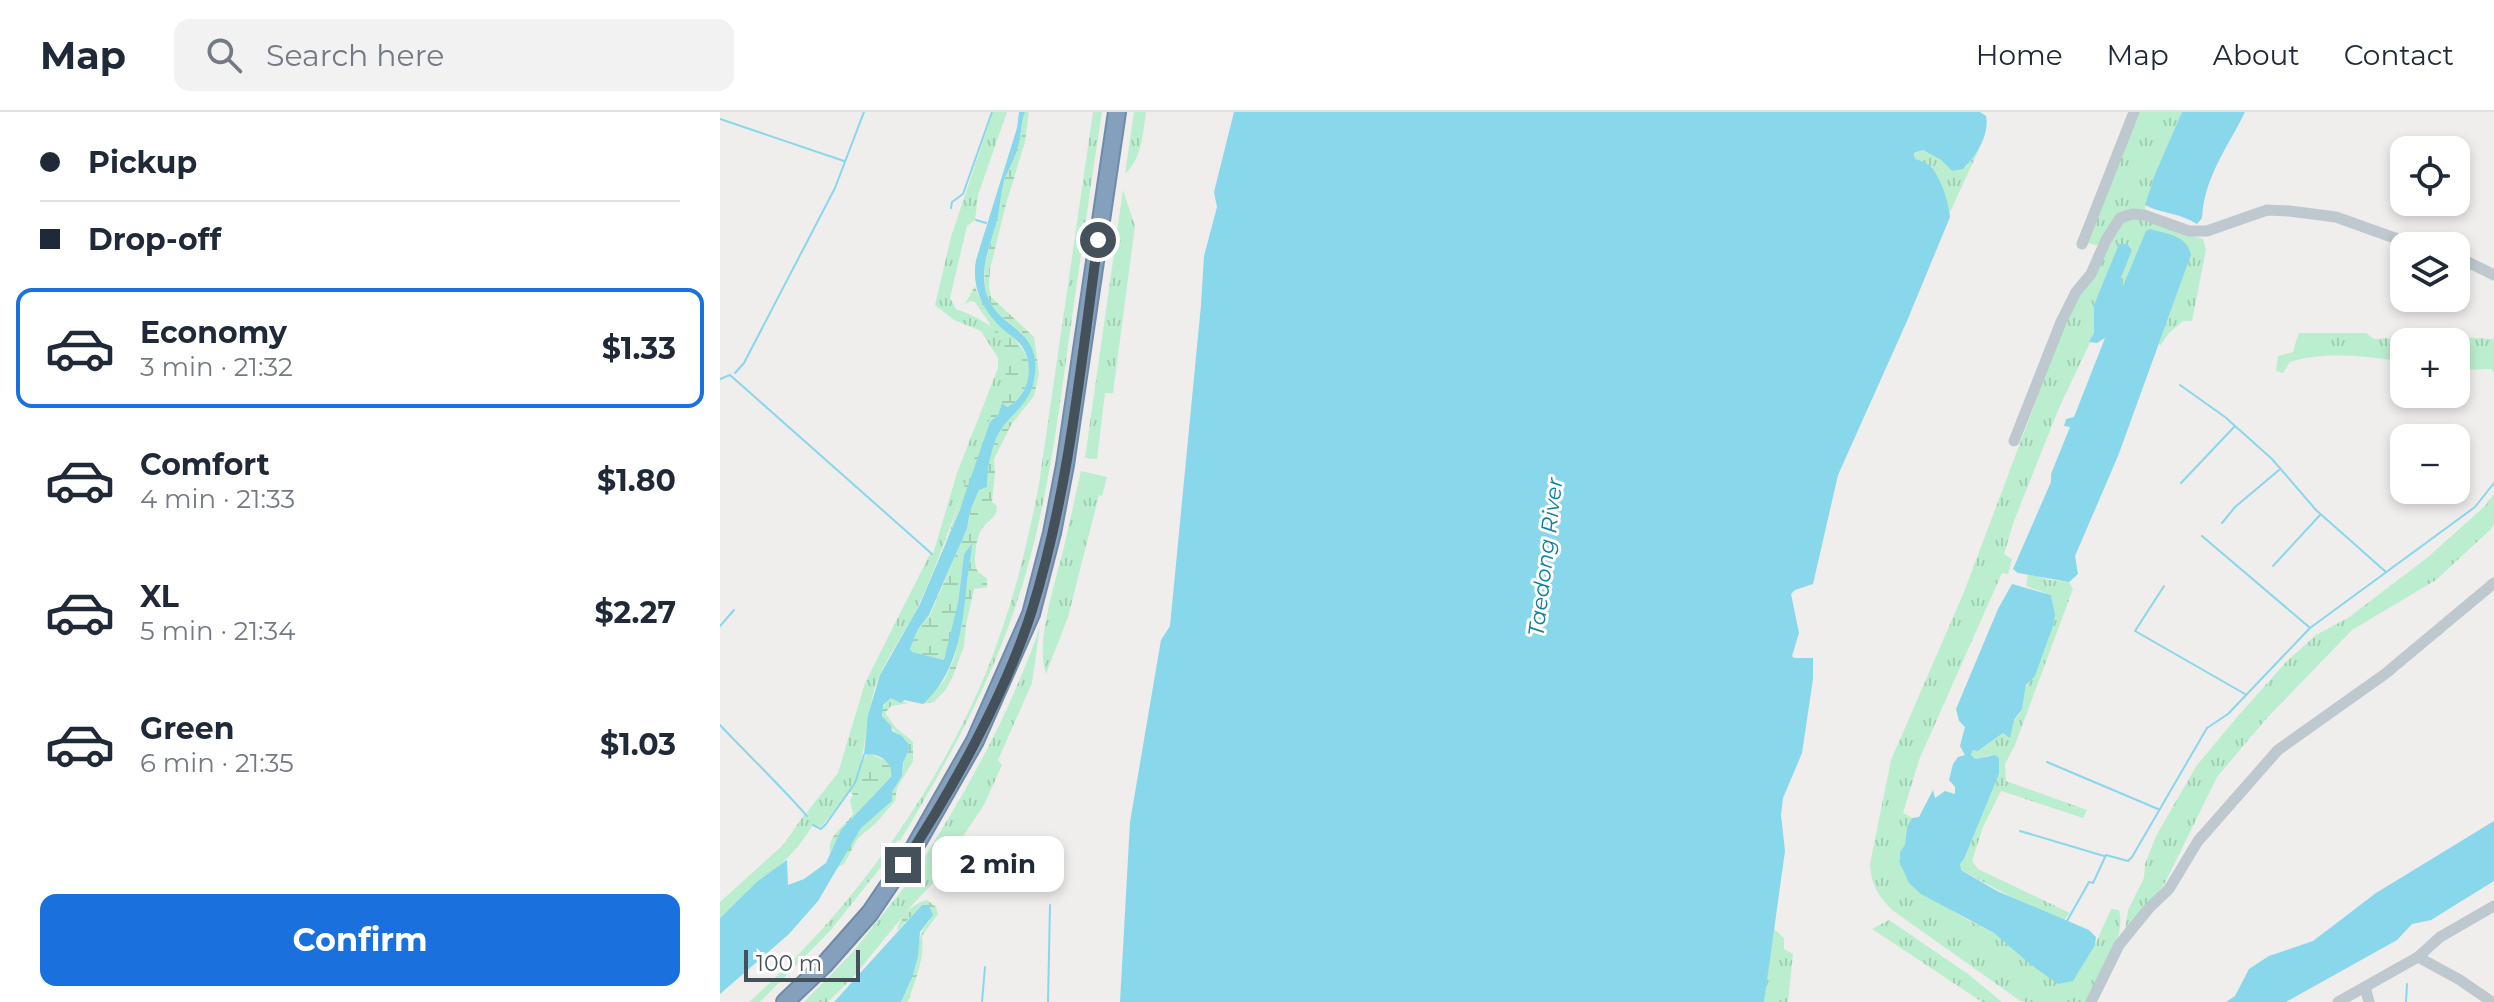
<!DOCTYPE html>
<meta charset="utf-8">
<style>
body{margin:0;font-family:Montserrat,sans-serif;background:#f2f2f3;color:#1f2937;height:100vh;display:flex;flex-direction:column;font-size:30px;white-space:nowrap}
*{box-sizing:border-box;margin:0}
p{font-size:26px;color:#747a83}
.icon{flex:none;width:44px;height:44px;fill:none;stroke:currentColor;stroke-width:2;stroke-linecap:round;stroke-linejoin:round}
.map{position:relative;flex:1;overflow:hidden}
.drawer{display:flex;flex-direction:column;background:#fff;width:720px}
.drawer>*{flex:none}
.hud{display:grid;align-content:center;height:176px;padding:0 40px;background:#fff}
.buttons{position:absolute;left:1670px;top:24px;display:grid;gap:16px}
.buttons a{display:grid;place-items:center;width:80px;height:80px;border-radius:16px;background:#fff;box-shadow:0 4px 12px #0003;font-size:40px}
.scale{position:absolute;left:24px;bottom:20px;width:116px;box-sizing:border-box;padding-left:8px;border:4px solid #45515a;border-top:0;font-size:22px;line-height:28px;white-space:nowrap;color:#45515a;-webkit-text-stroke:6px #fff;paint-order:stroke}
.end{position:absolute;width:36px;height:36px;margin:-18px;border:10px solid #45515a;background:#fff;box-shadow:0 0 0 4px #fff}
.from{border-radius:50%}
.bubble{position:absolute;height:56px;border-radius:16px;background:#fff;box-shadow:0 4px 12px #0003;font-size:26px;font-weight:700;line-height:56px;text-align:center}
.hud b{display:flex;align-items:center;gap:28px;height:76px;font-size:30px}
.hud b+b{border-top:2px solid #e0e1e3}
.hud i{width:20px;height:20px;background:#1f2937}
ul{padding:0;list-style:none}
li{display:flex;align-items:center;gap:24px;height:120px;margin:0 16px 12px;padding:0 24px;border:4px solid transparent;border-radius:16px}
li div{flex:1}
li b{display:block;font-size:30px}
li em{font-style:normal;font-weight:700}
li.on{border-color:#1a71dd}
li>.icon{width:72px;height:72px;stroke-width:1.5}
.primary-button{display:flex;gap:16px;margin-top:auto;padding:16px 40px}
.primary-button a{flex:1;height:92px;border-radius:16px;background:#1a71dd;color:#fff;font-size:32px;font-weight:700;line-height:92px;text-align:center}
header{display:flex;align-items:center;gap:48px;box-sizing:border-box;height:112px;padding:0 40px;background:#fff;border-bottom:2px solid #e0e1e3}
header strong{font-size:38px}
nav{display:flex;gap:44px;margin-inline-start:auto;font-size:28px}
.search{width:560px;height:72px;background:#f2f2f3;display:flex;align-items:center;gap:20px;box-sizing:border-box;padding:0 28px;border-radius:16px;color:#747a83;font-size:30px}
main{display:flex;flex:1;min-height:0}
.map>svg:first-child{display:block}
</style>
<header>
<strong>Map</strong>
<div class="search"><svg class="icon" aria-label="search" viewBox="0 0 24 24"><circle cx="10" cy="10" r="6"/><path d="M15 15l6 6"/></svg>Search here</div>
<nav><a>Home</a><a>Map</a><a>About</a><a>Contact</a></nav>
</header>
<main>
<section class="drawer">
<div class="hud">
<b><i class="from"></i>Pickup</b>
<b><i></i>Drop-off</b>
</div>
<ul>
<li class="on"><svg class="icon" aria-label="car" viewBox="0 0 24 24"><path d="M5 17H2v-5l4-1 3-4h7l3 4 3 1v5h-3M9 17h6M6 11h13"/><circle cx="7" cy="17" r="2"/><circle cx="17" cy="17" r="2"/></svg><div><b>Economy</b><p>3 min · 21:32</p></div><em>$1.33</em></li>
<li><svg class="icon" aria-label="car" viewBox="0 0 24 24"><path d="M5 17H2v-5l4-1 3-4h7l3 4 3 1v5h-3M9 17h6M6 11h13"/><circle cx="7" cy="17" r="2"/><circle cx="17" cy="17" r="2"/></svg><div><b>Comfort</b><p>4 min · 21:33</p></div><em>$1.80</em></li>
<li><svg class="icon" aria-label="car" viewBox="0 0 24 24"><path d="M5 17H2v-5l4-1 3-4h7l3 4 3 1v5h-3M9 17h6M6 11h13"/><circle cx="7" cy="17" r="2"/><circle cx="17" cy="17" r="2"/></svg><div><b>XL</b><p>5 min · 21:34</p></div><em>$2.27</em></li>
<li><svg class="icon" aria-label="car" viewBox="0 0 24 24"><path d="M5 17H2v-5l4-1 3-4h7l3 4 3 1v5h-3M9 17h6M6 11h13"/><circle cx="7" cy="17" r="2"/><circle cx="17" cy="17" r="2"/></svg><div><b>Green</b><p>6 min · 21:35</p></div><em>$1.03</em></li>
</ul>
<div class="primary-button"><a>Confirm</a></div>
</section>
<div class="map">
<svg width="1774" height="890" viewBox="0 0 1774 890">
<defs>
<pattern id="grass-tufts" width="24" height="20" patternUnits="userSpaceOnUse" patternTransform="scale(2)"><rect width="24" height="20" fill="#bbeece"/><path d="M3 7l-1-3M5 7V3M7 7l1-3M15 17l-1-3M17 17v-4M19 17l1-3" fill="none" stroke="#a2ceb3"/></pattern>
<pattern id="wetland-marsh" width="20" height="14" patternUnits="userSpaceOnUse" patternTransform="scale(2)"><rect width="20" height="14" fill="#bbeece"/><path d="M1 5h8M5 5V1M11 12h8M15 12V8" fill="none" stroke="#a2ceb3"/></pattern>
</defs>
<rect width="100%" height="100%" fill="#f0eded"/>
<!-- grass -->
<g fill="url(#grass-tufts)">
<path d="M273 0H287L258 83 255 108 247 114 230 186 236 197C260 206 289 219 289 250 289 272 269 309 261 330 240 384 224 438 200 490 188 516 170 540 159 565 145 598 148 633 136 666 130 683 112 701 101 715L93 712C74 749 30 776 0 806V790L63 733 84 703 88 704 87 700 118 661 145 571 210 442H213L237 361 278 256V246L261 219 234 208 215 193 231 125Z"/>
<path d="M373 0H382C370 78 359 156 348 234 336 322 324 411 295 496 267 579 225 654 180 729L178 728 163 749 165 750 110 819 40 890H29C135 796 232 661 279 526 297 476 309 424 319 372Z"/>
<path d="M414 0H426C423 22 422 46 405 62Z"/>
<polygon points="1420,0 1462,0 1435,62 1424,100 1406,98 1379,134 1368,131 1375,105"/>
<polygon points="1260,35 1230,100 1212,56 1195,47 1195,41 1203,38 1221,48 1232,59 1246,55"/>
<polygon points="403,78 415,114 393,281 385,281 377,347 365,346"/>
<path d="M1415 106 1483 127 1486 138 1472 209H1463L1449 221 1440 234 1439 231 1471 143 1403 175 1401 166 1412 138 1399 133 1374 194V222L1339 296 1294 409 1284 442 1292 447 1288 462 1282 461 1199 648 1183 701 1192 706 1187 715 1185 733 1228 796 1244 806 1274 821 1375 833 1391 797 1399 798C1407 827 1379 864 1366 890H1305L1299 888 1172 798C1158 783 1151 773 1150 752L1171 648 1244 480 1352 193 1405 107Z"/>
<path d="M1579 221H1646L1654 227 1713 224 1774 227V260L1771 257 1736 258V230H1684V250C1648 244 1605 239 1570 250L1563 261 1556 259 1558 244 1573 240Z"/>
<path d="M361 359 387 365 382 384 379 383 348 505 326 562C315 531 335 472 343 439 349 413 355 386 361 359Z"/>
<polygon points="1774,382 1774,412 1771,417 1716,468 1632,518 1546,607 1497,665 1444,773 1405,818 1408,798 1424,766 1425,752 1436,724 1477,653 1518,604 1566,550 1596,523 1628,506 1708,445 1765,394"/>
<path d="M1308 462 1330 468 1349 470 1353 477 1295 633 1285 652 1286 669 1367 698 1363 706 1281 679 1263 715 1252 749 1258 757 1350 801 1344 808C1308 795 1274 776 1240 757L1239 752 1244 747 1279 662 1270 643 1255 647 1251 644 1253 638 1258 639C1274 629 1289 617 1300 601 1305 592 1303 579 1308 571 1321 551 1340 508 1331 483L1306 474Z"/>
<path d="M320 515 312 571 278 648 282 653 264 693 229 745 223 761 193 792 135 863 108 890H84L132 841 206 748 204 746C251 672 291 598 320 515Z"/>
<polygon points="1169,808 1248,862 1282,890 1262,890 1152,817"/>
<polygon points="1053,816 1064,826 1064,837 1073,842 1068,890 1044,890"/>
</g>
<!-- wetland -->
<g fill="url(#wetland-marsh)">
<path d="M305 0H309L305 30 286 92 270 157 269 175 271 185 314 225 319 261 314 284 291 313 274 347 275 361 272 390 277 394C277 406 270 406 264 414 256 424 256 434 255 446 255 458 257 460 267 466V475L254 477 246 513 244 534 233 564 226 577 214 590 203 592 224 569 235 544 251 440 244 443 238 491 228 539 224 548 191 540 190 537 198 517 210 503 247 417 250 399 259 378 267 375C266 357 269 344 275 328 285 302 313 292 315 262 319 214 276 214 267 183 259 156 272 130 278 105 280 93 281 80 284 69 288 58 295 47 298 35 302 23 300 12 305 0Z"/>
<path d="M255 174C266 213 321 231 307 271 303 282 297 290 287 295L282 291 278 303 270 310 256 356 225 434 248 363 283 272 289 249 286 236 255 190 251 189 245 192Z"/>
<path d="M171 586 189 591 171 594 165 601 176 616 193 630V649L177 676 175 689 156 711 138 726 124 752 118 755 141 715 169 692 172 680 182 664 186 628C173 617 149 602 171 586Z"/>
<path d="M149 641 168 650 172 660 171 665 121 719 110 742C107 722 124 716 133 702L130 688 133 683 130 679C140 667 138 651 149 641Z"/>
<path d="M207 788 216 795 218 802 202 824C205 847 195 868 188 890H181C184 882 190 874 192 865 198 845 195 824 210 808L209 794H201L177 819C179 805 193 791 207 788Z"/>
</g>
<!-- water -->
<g fill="#88d7eb">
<path d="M299 0H305C300 12 302 23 298 35 295 47 288 58 284 69 281 80 280 93 278 105 272 130 258 156 267 183 277 216 320 215 315 262 312 296 284 303 275 329 270 344 267 357 267 375L259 378 250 399 247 417 209 503 198 517 190 537 192 540 224 548 238 491 244 443 252 431C251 447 247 463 246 479 242 520 235 564 203 592L184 588 181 591 171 586 163 593 162 604 171 614 172 619 182 624 190 634 183 651 182 664 172 680V689L141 716 98 789 69 822 0 882V806L38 769 67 748 68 773 84 767 106 751 121 718 171 665C174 651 158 639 144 643L148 603 160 563 200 492 239 400 270 310 278 303 282 291 287 295C308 285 315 256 303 236 299 229 291 224 285 219 264 200 251 177 256 148L297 16Z"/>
<path d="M514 0H1260L1266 4C1270 22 1256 45 1243 57L1232 59 1221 48 1203 38 1194 41 1195 47C1201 49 1208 51 1212 56 1221 67 1229 91 1230 105L1187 209 1118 363 1093 472 1075 478 1071 482 1079 521 1072 544 1074 546H1093V567L1082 641 1063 686 1061 703 1065 739 1044 890H400L410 710 441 528 450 514 481 193 484 144 497 95 494 80Z"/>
<path d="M1462 0H1525C1508 35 1484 65 1482 106L1477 112C1461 101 1442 102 1425 93L1435 62Z"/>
<path d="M1430 117C1447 122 1467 123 1471 143L1398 344 1355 444 1358 462 1349 470 1298 461 1293 457 1331 370V362L1350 315 1344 314 1346 307 1354 305 1385 226 1377 231 1369 230 1374 221V193L1399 132H1407L1412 138 1401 166 1403 174 1426 119Z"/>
<polygon points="1292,472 1331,483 1335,502 1333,514 1315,564 1306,573 1302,597 1294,608 1290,626 1283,621 1258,639 1253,638 1251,643 1255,647 1275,643 1279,646 1279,662 1244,747 1240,752 1241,758 1277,779 1369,818 1376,825 1375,833 1353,869 1338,872 1310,852 1274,821 1201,782 1189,771 1180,751 1180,740 1185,733 1187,715 1192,706 1199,705 1213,678 1215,686 1225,679 1235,682 1235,675 1229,668 1233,652 1238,645 1245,643 1240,634 1245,615 1239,609 1236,597 1278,497"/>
<polygon points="1774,709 1774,769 1711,808 1692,812 1677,828 1566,890 1506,890 1515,884 1529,857 1549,844 1593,829 1656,781"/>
<polygon points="201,794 209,794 213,803 200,820 198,844 192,866 181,890 114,890"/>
</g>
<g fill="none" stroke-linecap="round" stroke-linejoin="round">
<!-- stream -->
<g stroke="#88d7eb" stroke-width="2">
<polyline points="0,7 124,49"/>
<polyline points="231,96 232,90 243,82 272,0"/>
<polyline points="256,108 266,111"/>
<polyline points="15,261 24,251 115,76 144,0"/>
<polyline points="0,267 10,263 212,442"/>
<polyline points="1460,273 1505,305 1552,347 1596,398 1666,460"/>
<polyline points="1461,371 1515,314"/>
<polyline points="1502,411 1515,395 1559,358"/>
<polyline points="1482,424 1589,515"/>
<polyline points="1553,454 1600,403"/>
<polyline points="1444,474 1415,519 1525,582"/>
<polyline points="0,514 14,498"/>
<path d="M0 613C29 644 59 672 87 704"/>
<polyline points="1327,650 1438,697"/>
<polyline points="93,713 101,717 106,712 135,671 144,643"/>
<polyline points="1300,719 1384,744"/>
<polyline points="1347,809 1369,770 1373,771 1386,743 1408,749 1412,745 1487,616 1508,602 1590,516 1755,395 1774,371"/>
<polyline points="262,890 265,855"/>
<polyline points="328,890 330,793"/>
<polyline points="1686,890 1687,872"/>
</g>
<defs>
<polyline id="highway" points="65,890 104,853 150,801 194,736 255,629 311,502 332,421 345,353 397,0"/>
</defs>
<!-- highway casing -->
<use href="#highway" stroke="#708ba8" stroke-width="20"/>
<!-- minor -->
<g stroke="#bdc8cf" stroke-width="11">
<polyline points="1362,132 1414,0"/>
<polyline points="1736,144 1774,163"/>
<polyline points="1294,329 1341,210 1356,180 1371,162 1386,128 1400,106 1412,102 1424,103 1469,119 1487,119 1547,98 1569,99 1616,105 1697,134"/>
<polyline points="1698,845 1740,868 1772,890"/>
<polyline points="1645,875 1649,890"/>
<polyline points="1371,890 1399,833 1430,795 1449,777 1478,729 1558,638 1665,562 1774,471"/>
<polyline points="1618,890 1698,845 1720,825 1774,794"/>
</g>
<!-- highway -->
<use href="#highway" stroke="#85a0bc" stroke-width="16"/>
</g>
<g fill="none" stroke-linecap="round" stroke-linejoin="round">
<!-- route -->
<path stroke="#45515a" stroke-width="10" d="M183 753C231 680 286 581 312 498 349 379 361 251 378 128"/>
</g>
<g text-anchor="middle" stroke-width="6" stroke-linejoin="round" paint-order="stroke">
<!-- water labels -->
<g font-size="22" font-style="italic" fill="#0d819e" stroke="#fff">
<text transform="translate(825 445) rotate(-83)" y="8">Taedong River</text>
</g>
</g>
</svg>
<div class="buttons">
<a><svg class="icon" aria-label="locate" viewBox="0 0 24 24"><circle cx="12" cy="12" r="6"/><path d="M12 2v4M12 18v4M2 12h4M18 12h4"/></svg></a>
<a><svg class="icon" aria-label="layers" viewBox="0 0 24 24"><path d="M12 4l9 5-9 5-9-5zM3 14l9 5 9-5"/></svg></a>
<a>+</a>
<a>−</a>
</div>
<div class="scale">100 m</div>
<i class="end from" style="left:378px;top:128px"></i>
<i class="end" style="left:183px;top:753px"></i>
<div class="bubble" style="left:212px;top:724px;width:132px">2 min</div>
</div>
</main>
